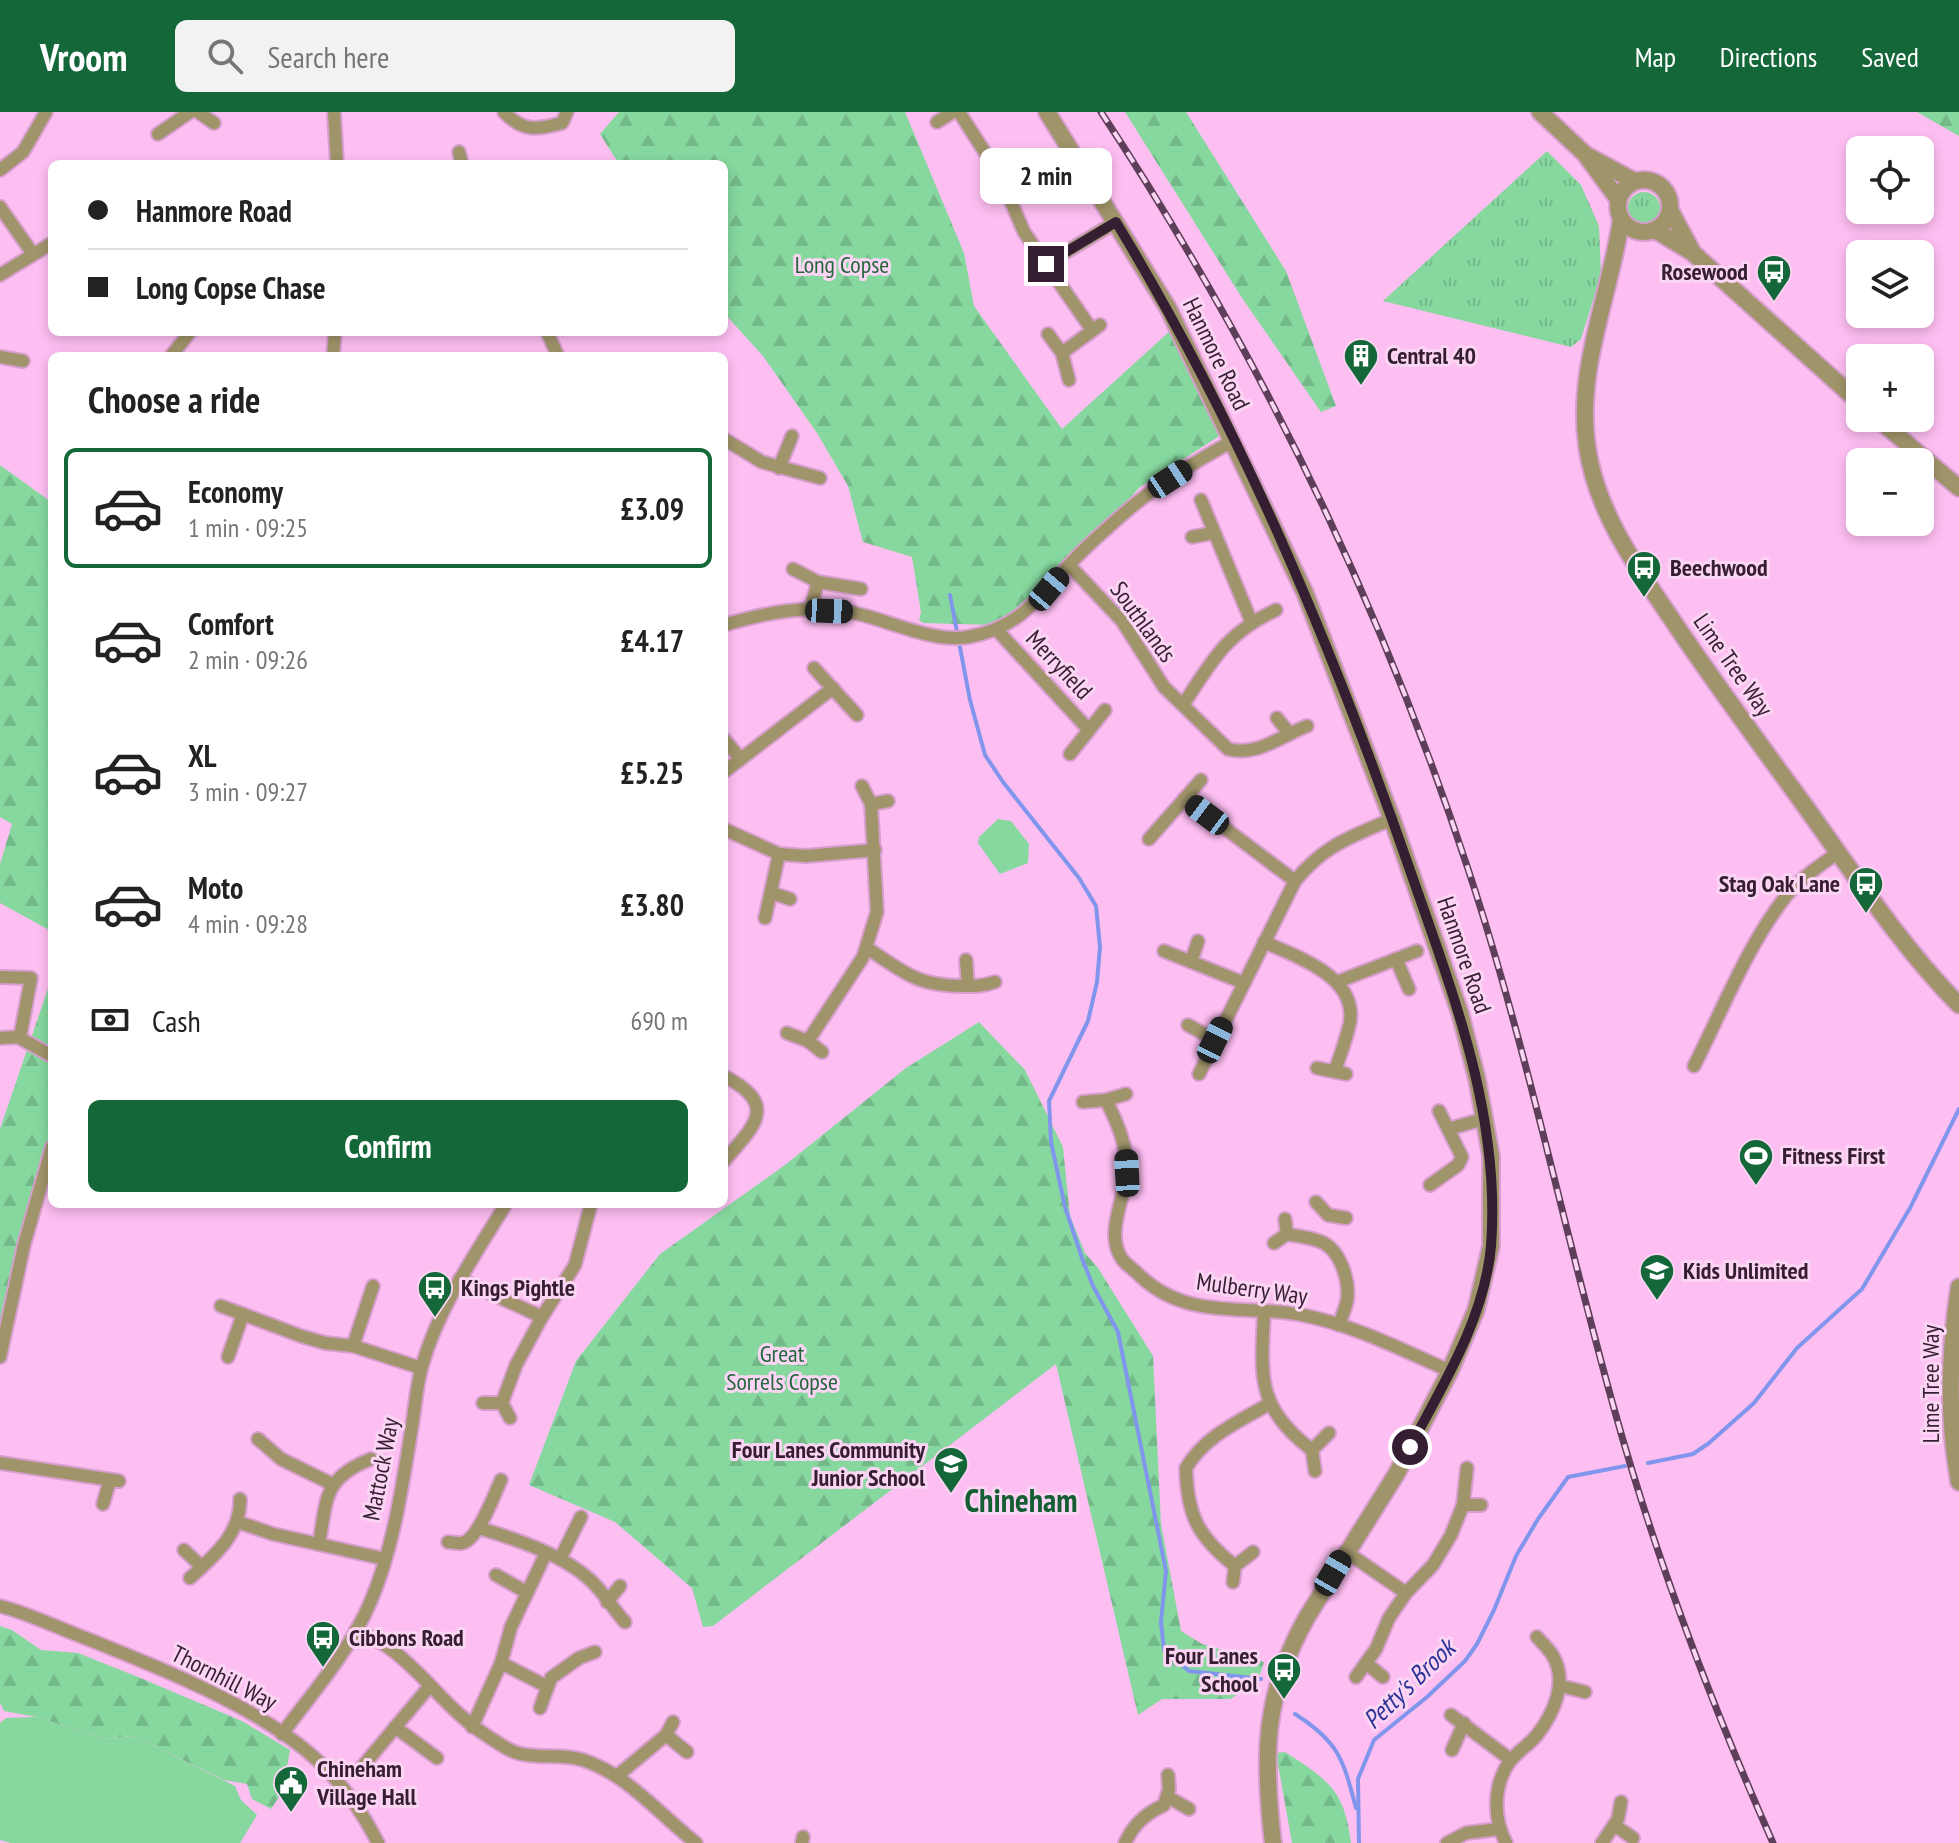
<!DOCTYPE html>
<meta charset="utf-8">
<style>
body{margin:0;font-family:"PT Sans Narrow",sans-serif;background:#f2f2f2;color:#222;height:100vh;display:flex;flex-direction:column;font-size:30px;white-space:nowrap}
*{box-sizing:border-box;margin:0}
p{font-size:26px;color:#767676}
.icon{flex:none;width:44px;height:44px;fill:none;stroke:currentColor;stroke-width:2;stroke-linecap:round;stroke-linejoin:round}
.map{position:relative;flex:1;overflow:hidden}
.drawer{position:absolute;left:48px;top:240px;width:680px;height:856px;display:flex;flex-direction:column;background:#fff;border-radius:12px;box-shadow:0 4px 12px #0003}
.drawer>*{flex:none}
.hud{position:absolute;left:48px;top:48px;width:680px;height:176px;border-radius:12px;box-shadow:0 4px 12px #0003;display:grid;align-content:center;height:176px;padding:0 40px;background:#fff}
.controls{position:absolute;left:1846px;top:24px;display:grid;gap:16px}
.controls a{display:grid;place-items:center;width:88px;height:88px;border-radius:12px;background:#fff;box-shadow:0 4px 12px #0003;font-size:40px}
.end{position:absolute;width:36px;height:36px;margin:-18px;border:10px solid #351e31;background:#fff;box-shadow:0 0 0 4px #fff}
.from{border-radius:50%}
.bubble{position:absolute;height:56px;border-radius:12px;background:#fff;box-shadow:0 4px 12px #0003;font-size:26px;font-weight:600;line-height:56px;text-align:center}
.car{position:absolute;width:24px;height:48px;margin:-24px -12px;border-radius:10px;box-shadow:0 0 6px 2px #0007;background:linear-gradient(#222 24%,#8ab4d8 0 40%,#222 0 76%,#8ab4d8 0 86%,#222 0)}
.hud b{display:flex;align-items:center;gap:28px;height:76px;font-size:30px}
.hud b+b{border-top:2px solid #e0e0e0}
.hud i{width:20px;height:20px;background:#222}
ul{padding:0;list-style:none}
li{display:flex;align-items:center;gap:24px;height:120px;margin:0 16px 12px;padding:0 24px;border:4px solid transparent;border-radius:12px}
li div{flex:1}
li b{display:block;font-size:30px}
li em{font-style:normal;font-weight:600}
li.active{border-color:#136738}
li>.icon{width:72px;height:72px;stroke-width:1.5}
h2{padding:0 40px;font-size:36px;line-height:96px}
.pay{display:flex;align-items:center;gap:20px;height:88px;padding:0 40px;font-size:30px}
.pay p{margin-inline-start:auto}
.cta{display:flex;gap:16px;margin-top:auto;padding:16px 40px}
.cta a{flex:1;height:92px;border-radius:12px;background:#136738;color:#fff;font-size:32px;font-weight:600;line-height:92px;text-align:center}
header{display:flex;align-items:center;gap:48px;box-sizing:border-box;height:112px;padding:0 40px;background:#136738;color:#fff}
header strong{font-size:38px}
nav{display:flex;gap:44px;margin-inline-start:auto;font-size:28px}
.search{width:560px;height:72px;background:#f2f2f2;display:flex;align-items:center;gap:20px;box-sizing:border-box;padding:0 28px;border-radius:12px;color:#767676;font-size:30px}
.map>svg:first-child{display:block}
</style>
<header>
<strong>Vroom</strong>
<div class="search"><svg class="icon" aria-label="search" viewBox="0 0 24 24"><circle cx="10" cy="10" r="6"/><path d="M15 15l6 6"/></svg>Search here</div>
<nav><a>Map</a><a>Directions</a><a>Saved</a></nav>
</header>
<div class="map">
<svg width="1959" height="1731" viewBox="0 0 1959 1731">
<defs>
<pattern id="grass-tufts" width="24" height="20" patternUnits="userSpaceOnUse" patternTransform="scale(2)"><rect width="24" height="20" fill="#86d89f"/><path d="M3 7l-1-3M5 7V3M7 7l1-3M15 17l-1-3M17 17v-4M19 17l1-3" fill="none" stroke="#74b989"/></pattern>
<pattern id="forest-firs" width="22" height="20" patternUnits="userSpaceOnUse" patternTransform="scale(2)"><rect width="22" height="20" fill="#86d89f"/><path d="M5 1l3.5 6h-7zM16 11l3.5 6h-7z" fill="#74b989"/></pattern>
</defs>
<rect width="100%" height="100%" fill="#fdbef1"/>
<!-- grass -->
<g fill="url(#grass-tufts)">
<polygon points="1547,39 1581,73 1599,114 1601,163 1581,227 1571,235 1383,189"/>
<circle cx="1644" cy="96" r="16"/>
</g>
<!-- forest -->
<g fill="url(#forest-firs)">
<polygon points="619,0 905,0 964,141 974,194 1062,317 1171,218 1221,323 1140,375 1118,399 1084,429 1034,487 993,513 923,511 919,508 921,500 912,445 863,430 848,374 817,321 763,244 724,201 724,52 619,52 600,22"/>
<polygon points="1125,0 1186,0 1286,159 1336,294 1321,300 1242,186"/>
<polygon points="1917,0 1959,0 1959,24"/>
<polygon points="0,353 47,387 52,395 52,823 51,819 0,791 0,752 12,712 0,705"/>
<polygon points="52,865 52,1019 41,1044 0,1216 0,1017"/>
<polygon points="979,910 1025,958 1063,1035 1070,1104 1085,1141 1098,1156 1153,1244 1161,1412 1181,1519 1202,1532 1264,1550 1257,1571 1230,1587 1162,1587 1138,1603 1056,1252 713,1514 703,1515 692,1476 615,1410 529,1373 576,1249 660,1142 785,1053 906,956"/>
<polygon points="0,1514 12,1518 41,1538 78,1541 138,1565 242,1609 290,1638 283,1679 271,1697 252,1687 247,1672 224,1668 133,1624 106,1627 36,1605 4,1599 0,1591"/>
<path d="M1285 1640C1327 1667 1345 1678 1351 1731H1292L1276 1641Z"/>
</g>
<!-- park -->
<g fill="#86d89f">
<polygon points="998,707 1011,709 1029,732 1028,751 1000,762 978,731 979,725"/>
<polygon points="36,1605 106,1627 133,1624 235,1674 241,1688 257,1703 240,1731 11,1731 0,1728 0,1611 6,1606"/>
</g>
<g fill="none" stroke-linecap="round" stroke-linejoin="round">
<!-- stream -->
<g stroke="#8195ec" stroke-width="4">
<polyline points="950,483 970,588 985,643 1003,670 1079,766 1096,794 1100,835 1097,870 1088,909 1049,989 1051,1030 1065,1095 1083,1149 1093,1174 1118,1220 1166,1459 1161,1510 1164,1538 1189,1559 1261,1567"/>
<polyline points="1648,1351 1693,1342 1709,1331 1754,1291 1797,1236 1862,1177 1910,1096 1959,997"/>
<path d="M1295 1602C1339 1630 1343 1647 1356 1696"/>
<polyline points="1359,1731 1358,1667 1374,1628 1427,1585 1465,1549 1477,1532 1494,1498 1516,1444 1538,1407 1568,1365 1625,1354"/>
</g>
<defs>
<g id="minor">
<polyline points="198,0 214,11"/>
<polyline points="334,0 337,52"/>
<path d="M504 0C523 20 537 18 562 11L567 0"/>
<polyline points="959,0 1000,64 1024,120 1092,218"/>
<polyline points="937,10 953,0"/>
<polyline points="158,22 190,0"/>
<polyline points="459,40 462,52"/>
<polyline points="0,58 23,40 46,0"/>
<polyline points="0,95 33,142"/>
<polyline points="1046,152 1116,110"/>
<polyline points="0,163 52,131"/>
<polyline points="547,220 558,244"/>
<polyline points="1048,222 1062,241 1069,268"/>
<polyline points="1062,241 1100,213"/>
<polyline points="171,244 190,220"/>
<polyline points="333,244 335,220"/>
<polyline points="0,245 23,249"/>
<polyline points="724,327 762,350 820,366"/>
<polyline points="779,356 792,324"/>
<polyline points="1201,388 1251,509"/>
<polyline points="1192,425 1213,421"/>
<path d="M1069 453 1122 509 1164 575 1228 637C1256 645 1281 624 1307 614"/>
<polyline points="793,457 818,470 861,477"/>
<polyline points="810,498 818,470"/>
<path d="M724 513C764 501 808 492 850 500 886 507 932 531 968 525 1019 516 1036 488 1069 453 1085 435 1104 419 1122 403 1155 374 1194 350 1233 329"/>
<polyline points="997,518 1089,618"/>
<polyline points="814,556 857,603"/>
<path d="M1183 593C1212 549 1226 521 1276 498"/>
<polyline points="1277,606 1289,621"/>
<polyline points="724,627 740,646"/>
<polyline points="1070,642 1105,598"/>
<polyline points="724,660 833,576"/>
<polyline points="1185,686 1295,769"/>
<polyline points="871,692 888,689"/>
<polyline points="724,717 779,742 806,744 875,738"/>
<polyline points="1149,727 1201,668"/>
<polyline points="772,781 790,787"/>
<polyline points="765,806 779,742"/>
<path d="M1264 830C1297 845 1357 864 1350 910 1347 926 1340 943 1335 959"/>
<path d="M867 836C905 861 917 874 964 874 976 874 983 874 995 870"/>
<polyline points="1164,839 1244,871"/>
<polyline points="1396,847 1409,877"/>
<polyline points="966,848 968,874"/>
<polyline points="1191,850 1198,829"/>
<polyline points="0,865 31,866 21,920 18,925"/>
<polyline points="1337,870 1417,839"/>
<polyline points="1188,913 1215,928"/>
<polyline points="787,921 808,929 822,940"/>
<polyline points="0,926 18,925 52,944"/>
<polyline points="808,929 863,845 877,800 871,692 862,674"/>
<path d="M1694 954C1722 899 1748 832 1786 784 1801 766 1820 753 1839 740"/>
<polyline points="1317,956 1346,962"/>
<path d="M1199 962 1295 769C1324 733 1351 725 1392 707"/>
<path d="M724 964C780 993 754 1014 724 1049"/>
<path d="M1106 988C1117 1010 1127 1033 1127 1058 1126 1085 1104 1121 1122 1147 1126 1153 1135 1158 1140 1164 1189 1209 1243 1192 1302 1203 1354 1213 1402 1238 1450 1259"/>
<polyline points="1083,990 1106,988 1126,982"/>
<polyline points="1448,1017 1484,1007"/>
<polyline points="1430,1073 1458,1053 1462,1045 1439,999"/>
<polyline points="1316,1090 1328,1103 1346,1106"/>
<path d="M1287 1122C1297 1124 1309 1125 1319 1129 1340 1136 1350 1168 1347 1189 1345 1197 1342 1205 1339 1213"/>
<polyline points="1274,1131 1287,1122 1285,1107"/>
<polyline points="460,1167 542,1205"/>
<polyline points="221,1194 301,1224 325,1231 353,1234 421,1256"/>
<path d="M1264 1201C1261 1264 1256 1296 1312 1338"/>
<polyline points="353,1234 373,1174"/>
<polyline points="0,1245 24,1133 52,1035"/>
<polyline points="228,1245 243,1202"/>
<polyline points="483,1291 502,1291 510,1306"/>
<polyline points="502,1291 516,1253 542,1205 575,1153 591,1092"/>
<polyline points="258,1327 281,1347 332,1372"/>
<polyline points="0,1351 119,1369"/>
<polyline points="1315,1359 1312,1338 1329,1321"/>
<polyline points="103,1392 110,1368"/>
<polyline points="1463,1393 1481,1393"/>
<polyline points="238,1410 273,1422 385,1447"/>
<path d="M479 1416C516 1427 571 1445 597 1475 607 1486 615 1499 625 1510"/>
<path d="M448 1430C453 1430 457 1432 462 1431 478 1428 494 1383 501 1368"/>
<path d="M319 1432C327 1387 323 1366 371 1347"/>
<polyline points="184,1438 202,1455"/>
<polyline points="1345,1439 1406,1481"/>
<polyline points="560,1447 581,1405"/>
<path d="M1235 1454C1198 1425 1187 1403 1186 1356 1205 1324 1238 1310 1269 1292"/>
<polyline points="496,1463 526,1480"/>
<path d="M190 1466C214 1444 241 1422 240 1387"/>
<polyline points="1233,1470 1235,1454 1253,1440"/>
<polyline points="607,1490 620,1474"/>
<path d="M0 1494C27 1501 54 1514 80 1524 153 1553 259 1594 317 1648 343 1672 362 1699 378 1731"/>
<path d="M356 1518C367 1524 379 1528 388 1535 426 1562 448 1600 489 1625 501 1633 513 1642 528 1643 546 1646 564 1642 583 1648 627 1662 660 1703 696 1731"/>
<polyline points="501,1551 546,1574"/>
<polyline points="1366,1551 1383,1565"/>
<polyline points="1356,1565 1376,1537 1389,1506 1406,1481 1433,1453 1451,1423 1463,1393 1467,1356"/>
<polyline points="1561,1574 1585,1580"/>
<polyline points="540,1596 551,1566 579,1546 595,1540"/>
<polyline points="1451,1603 1511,1648"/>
<polyline points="395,1615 437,1646"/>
<polyline points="472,1615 501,1551 511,1515 546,1441"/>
<path d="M282 1622C313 1580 349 1540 370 1491 393 1438 402 1376 411 1320 415 1298 416 1275 422 1254 439 1195 474 1144 506 1092"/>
<polyline points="666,1623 687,1640"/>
<polyline points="1452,1638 1464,1611"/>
<polyline points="362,1655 429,1575"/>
<polyline points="617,1664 666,1623 673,1610"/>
<polyline points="1168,1685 1189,1697"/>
<polyline points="1614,1713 1633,1726"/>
<polyline points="802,1731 803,1725"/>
<path d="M1125 1731C1134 1712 1145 1702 1164 1693L1169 1677 1168 1663"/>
<polyline points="1447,1731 1466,1721 1499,1717"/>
<path d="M1506 1731C1493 1706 1493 1673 1510 1649 1518 1639 1529 1633 1537 1623 1554 1601 1568 1570 1553 1544 1549 1537 1542 1531 1537 1525"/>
<polyline points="1602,1731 1618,1707 1621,1690"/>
</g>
<g id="tertiary">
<path d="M1047 0 1168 196 1305 481 1392 707 1460 901 1477 967 1491 1044V1134L1476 1198 1450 1259 1397 1361 1307 1505C1263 1583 1263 1645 1273 1731"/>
<polyline points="1540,0 1585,42 1618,87"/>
<polyline points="1590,45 1634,69"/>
<circle cx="1644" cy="94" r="26"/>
<polyline points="1670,98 1692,139"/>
<path d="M1621 108C1610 184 1576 256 1587 334 1596 399 1635 453 1671 506 1711 566 1754 624 1797 683 1849 754 1897 830 1959 893"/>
<polyline points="1655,118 1693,141 1860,291"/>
<polyline points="1877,306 1959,376"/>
<path d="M1959 1175C1949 1242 1947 1303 1959 1370"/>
</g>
</defs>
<!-- minor casing -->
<use href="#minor" stroke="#d59ecb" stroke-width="16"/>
<!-- tertiary casing -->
<use href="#tertiary" stroke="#d59ecb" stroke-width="20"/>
<!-- minor -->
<use href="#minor" stroke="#a0946a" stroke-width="12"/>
<!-- tertiary -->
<use href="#tertiary" stroke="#a0946a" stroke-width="16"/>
<defs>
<path id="rail" d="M1101 0C1256 235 1380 490 1468 757 1527 935 1564 1119 1615 1300 1656 1447 1711 1591 1773 1731"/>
</defs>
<!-- rail casing -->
<use href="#rail" stroke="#5e3f59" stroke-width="7"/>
<!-- rail -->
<use href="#rail" stroke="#fbd5f3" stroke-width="4" stroke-dasharray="12" stroke-linecap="butt"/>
</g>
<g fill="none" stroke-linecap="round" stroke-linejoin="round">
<!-- route -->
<path stroke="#351e31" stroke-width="10" d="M1046 152 1116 110C1240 314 1333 536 1411 761 1453 882 1501 1003 1491 1134 1485 1205 1443 1273 1410 1335"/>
</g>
<!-- icons -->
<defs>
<symbol id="bus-pin" viewBox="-11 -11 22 30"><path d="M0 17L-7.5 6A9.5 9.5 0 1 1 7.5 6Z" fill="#136738" stroke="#fbd5f3"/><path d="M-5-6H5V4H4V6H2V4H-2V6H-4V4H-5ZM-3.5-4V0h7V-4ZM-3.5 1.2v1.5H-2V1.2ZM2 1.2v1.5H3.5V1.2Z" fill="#fff"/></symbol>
<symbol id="building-pin" viewBox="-11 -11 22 30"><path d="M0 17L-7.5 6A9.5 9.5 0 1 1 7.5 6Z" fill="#136738" stroke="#fbd5f3"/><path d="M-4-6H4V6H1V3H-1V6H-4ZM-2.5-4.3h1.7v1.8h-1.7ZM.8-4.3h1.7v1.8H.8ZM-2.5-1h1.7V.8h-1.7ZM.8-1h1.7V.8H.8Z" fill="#fff"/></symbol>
<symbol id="stadium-pin" viewBox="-11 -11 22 30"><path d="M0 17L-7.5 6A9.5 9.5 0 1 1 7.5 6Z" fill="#136738" stroke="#fbd5f3"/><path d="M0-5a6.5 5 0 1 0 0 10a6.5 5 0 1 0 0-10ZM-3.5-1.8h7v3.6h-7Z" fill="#fff"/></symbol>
<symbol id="school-pin" viewBox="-11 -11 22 30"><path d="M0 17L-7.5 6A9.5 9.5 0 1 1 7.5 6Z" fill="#136738" stroke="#fbd5f3"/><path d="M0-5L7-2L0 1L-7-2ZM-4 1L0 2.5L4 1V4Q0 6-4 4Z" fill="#fff"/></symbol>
<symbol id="civic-pin" viewBox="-11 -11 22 30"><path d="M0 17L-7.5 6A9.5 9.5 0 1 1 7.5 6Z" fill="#136738" stroke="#fbd5f3"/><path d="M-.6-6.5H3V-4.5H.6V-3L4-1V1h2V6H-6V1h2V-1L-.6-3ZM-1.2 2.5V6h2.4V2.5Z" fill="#fff"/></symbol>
</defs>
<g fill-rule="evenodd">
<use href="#bus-pin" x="1754" y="140" width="40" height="54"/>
<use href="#building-pin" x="1341" y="224" width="40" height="54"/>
<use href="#bus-pin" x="1624" y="436" width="40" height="54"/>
<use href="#bus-pin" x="1846" y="752" width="40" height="54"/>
<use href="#stadium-pin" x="1736" y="1024" width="40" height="54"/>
<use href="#school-pin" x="1637" y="1139" width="40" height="54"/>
<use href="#bus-pin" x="415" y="1156" width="40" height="54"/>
<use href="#school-pin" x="931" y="1332" width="40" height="54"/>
<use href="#bus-pin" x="303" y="1506" width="40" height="54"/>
<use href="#bus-pin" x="1264" y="1538" width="40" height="54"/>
<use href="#civic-pin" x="271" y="1651" width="40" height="54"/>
</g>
<g text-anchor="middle" stroke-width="6" stroke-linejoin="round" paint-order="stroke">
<!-- park labels -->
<g font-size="24" fill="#23673d" stroke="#fbd5f3">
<text x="842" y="161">Long Copse</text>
<text x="782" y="1250">Great<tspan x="782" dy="28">Sorrels Copse</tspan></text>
</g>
<!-- poi labels -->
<g font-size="24" font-weight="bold" fill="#351e31" stroke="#fbd5f3" text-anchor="start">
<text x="1748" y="168" text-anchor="end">Rosewood</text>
<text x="1387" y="252">Central 40</text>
<text x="1670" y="464">Beechwood</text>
<text x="1840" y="780" text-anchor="end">Stag Oak Lane</text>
<text x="1782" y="1052">Fitness First</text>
<text x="1683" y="1167">Kids Unlimited</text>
<text x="461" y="1184">Kings Pightle</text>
<text x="925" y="1346" text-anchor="end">Four Lanes Community<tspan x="925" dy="28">Junior School</tspan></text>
<text x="349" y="1534">Cibbons Road</text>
<text x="1258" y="1552" text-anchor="end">Four Lanes<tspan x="1258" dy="28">School</tspan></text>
<text x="317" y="1665">Chineham<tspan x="317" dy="28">Village Hall</tspan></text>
</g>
<!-- street labels -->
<g font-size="24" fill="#351e31" stroke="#fbd5f3">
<text transform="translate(1216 242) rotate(64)" y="8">Hanmore Road</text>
<text transform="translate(1143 510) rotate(54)" y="8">Southlands</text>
<text transform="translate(1059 553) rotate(47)" y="8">Merryfield</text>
<text transform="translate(1733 553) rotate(55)" y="8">Lime Tree Way</text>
<text transform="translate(1464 843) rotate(71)" y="8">Hanmore Road</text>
<text transform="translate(1252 1177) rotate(8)" y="8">Mulberry Way</text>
<text transform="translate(1931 1272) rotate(-90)" y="8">Lime Tree Way</text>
<text transform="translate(381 1357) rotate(-79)" y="8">Mattock Way</text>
<text transform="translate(224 1566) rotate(27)" y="8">Thornhill Way</text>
</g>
<!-- water labels -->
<g font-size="26" font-style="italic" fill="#2d3498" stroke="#fbd5f3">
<text transform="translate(1409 1572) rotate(-44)" y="9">Petty's Brook</text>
</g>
<!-- district labels -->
<g font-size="32" font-weight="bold" fill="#135e33" stroke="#fbd5f3">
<text x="1021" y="1400">Chineham</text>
</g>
</g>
</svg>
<div class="controls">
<a><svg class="icon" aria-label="locate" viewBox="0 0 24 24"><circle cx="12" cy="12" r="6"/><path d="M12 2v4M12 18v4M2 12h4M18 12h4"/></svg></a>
<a><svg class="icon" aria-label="layers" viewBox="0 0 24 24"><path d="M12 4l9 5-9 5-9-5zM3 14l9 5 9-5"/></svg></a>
<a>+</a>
<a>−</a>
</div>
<i class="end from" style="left:1410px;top:1335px"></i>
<i class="end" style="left:1046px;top:152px"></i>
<div class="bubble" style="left:980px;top:36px;width:132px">2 min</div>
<i class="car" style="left:1170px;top:367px;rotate:57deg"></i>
<i class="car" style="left:1049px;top:477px;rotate:40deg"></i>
<i class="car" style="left:829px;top:499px;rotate:92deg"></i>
<i class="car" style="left:1207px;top:703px;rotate:307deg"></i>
<i class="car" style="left:1215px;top:928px;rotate:26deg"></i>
<i class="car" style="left:1127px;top:1061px;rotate:357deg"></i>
<i class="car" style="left:1333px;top:1461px;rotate:30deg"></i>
<div class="hud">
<b><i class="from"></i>Hanmore Road</b>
<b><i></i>Long Copse Chase</b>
</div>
<section class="drawer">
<h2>Choose a ride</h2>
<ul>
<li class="active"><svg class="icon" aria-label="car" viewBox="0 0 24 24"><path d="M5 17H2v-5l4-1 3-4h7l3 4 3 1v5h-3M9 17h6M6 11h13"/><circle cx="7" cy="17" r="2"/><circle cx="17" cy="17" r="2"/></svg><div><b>Economy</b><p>1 min · 09:25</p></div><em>£3.09</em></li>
<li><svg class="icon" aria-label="car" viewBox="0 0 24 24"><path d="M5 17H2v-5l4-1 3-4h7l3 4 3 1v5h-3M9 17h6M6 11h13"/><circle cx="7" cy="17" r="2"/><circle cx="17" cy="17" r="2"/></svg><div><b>Comfort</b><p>2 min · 09:26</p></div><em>£4.17</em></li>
<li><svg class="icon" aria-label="car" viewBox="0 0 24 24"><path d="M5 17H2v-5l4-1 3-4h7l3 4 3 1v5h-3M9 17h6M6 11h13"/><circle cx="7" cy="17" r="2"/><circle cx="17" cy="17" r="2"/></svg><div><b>XL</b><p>3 min · 09:27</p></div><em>£5.25</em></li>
<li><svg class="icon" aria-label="car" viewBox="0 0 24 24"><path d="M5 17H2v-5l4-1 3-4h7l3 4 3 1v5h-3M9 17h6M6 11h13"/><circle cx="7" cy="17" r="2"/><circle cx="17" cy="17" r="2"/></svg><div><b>Moto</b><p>4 min · 09:28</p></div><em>£3.80</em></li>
</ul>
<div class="pay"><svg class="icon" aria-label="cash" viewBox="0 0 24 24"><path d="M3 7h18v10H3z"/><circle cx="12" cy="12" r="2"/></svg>Cash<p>690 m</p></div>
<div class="cta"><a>Confirm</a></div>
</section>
</div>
